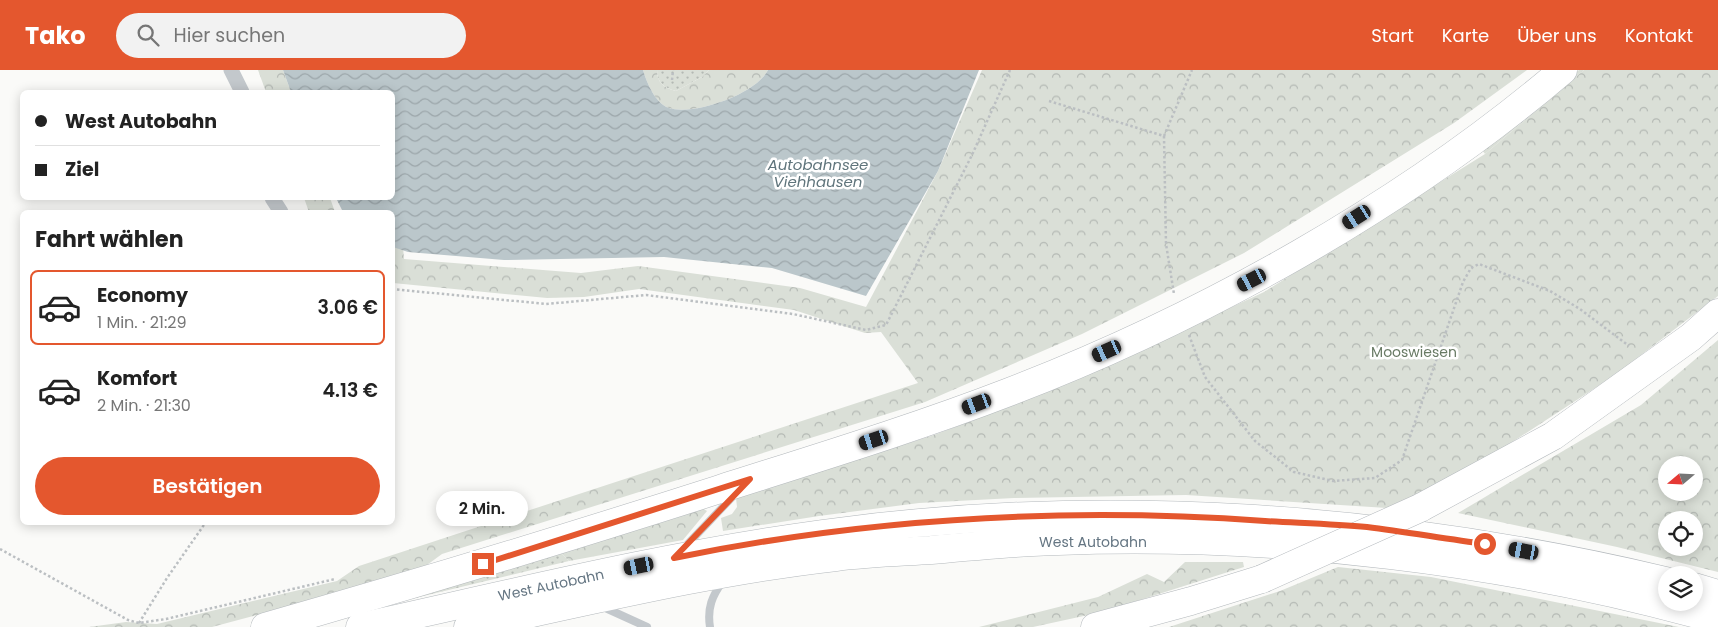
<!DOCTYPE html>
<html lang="de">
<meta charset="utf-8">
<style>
body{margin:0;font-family:Poppins,sans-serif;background:#f2f2f2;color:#222;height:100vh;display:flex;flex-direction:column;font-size:19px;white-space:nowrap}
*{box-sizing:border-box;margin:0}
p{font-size:16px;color:#767676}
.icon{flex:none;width:28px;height:28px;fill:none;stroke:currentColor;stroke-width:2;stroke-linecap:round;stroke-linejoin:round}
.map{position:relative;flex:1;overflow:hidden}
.panel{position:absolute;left:20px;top:140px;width:375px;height:315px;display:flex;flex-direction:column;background:#fff;border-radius:8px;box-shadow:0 2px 12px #0003}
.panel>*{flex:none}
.hud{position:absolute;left:20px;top:20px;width:375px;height:110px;border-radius:8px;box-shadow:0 2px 12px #0003;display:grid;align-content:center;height:110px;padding:0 15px;background:#fff}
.needle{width:32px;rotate:251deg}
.fabs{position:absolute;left:1658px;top:386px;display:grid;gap:10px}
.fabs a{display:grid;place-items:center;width:45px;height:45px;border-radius:50%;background:#fff;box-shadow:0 2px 12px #0003;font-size:25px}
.end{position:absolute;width:22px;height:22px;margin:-11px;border:6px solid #e4572e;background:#fff;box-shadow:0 0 0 2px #fff}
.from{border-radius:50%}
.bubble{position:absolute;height:35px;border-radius:18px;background:#fff;box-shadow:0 2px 12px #0003;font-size:16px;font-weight:600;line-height:35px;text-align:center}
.car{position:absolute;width:15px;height:30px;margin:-15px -8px;border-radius:6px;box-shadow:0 0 4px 1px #0007;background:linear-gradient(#222 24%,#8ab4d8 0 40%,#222 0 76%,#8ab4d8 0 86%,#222 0)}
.hud b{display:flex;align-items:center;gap:18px;height:48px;font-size:19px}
.hud b+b{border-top:1px solid #e0e0e0}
.hud i{width:12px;height:12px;background:#222}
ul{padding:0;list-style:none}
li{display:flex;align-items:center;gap:15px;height:75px;margin:0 10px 8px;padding:0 5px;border:2px solid transparent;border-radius:8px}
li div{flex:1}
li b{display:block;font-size:19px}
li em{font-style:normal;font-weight:600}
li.on{border-color:#e4572e}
li>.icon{width:45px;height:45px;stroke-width:1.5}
h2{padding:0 15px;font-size:22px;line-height:60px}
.cta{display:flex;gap:10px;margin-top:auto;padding:10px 15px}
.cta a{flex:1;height:58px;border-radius:30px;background:#e4572e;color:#fff;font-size:20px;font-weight:600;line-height:58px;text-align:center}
header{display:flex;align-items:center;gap:30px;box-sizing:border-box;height:70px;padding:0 25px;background:#e4572e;color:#fff}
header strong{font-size:24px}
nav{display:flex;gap:28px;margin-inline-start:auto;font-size:18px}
.search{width:350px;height:45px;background:#f2f2f2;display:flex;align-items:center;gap:12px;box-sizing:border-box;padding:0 18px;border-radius:28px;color:#767676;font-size:19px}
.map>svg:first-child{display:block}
</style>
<header>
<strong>Tako</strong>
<div class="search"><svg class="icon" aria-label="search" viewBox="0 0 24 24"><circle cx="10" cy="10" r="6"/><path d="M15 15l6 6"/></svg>Hier suchen</div>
<nav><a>Start</a><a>Karte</a><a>Über uns</a><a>Kontakt</a></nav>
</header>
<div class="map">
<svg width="1718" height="557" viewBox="0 0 1718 557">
<defs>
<pattern id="grass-dots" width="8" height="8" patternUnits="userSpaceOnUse" patternTransform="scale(1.25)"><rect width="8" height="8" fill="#dadfd7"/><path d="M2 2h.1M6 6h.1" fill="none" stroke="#b4b9b4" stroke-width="1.8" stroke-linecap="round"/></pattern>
<pattern id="forest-crowns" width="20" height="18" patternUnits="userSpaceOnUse" patternTransform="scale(1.25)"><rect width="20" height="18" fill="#dadfd7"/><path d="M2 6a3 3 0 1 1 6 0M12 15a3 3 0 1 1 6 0" fill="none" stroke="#b4b9b4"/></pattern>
<pattern id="water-waves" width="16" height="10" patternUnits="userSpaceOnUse" patternTransform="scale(1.25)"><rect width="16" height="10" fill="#bbc7cb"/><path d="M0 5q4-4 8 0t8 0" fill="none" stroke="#9ca6aa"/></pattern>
</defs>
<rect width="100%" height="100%" fill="#fafaf8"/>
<!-- grass -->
<g fill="url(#grass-dots)">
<path d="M657 0H709L702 7 676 21C664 18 657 13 657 0Z"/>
<polygon points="1579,0 1584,0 1485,84 1481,78"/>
<polygon points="565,477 562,484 569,491 411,529"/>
</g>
<!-- forest -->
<g fill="url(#forest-crowns)" fill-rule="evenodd">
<polygon points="258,0 283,0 291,22 266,22"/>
<path d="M643 0H657C657 13 664 18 676 21L702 7 709 0H768C756 24 694 46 669 38 655 33 647 13 643 0Z"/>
<polygon points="982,0 1527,0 1454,53 1244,183 1082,264 925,332 442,484 416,503 212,557 89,557 126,552 157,554 337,511 359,496 918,313 881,262 865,263 794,240 639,219 584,227 547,228 393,213 393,169 403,177 404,189 581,203 638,196 800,218 866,237 938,101"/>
<polygon points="1584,0 1718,0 1718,226 1615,305 1474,397 1387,438 1186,425 1014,428 919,433 819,446 723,461 721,448 732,444 737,437 736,428 934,365 1016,334 1097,300 1264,222 1485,84"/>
<polygon points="304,128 330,128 335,142 309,142"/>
<path d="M1718 270V502L1617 477 1458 443 1641 335ZM1666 395H1694V422H1666ZM1666 450H1694V478H1666Z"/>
<polygon points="697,435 707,441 683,470 569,491 562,484 565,477"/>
<polygon points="1185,492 1243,492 1244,497 1102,542 1033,557 979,557 1098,527 1147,504 1164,512"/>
<polygon points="1338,497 1431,507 1679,557 1169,557 1280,521"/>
</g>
<!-- water -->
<path fill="url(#water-waves)" d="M283 0H643C647 13 655 33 669 38 694 46 756 24 768 0H979L938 101 866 226 772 198 664 187 504 190 408 182 393 177 392 142H343L336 128H392V22H291Z"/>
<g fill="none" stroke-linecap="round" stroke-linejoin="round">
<defs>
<g id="highway">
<polyline points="1420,438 1553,366 1691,267 1718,243"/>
<polyline points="1694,517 1718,524"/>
<path d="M265 557C416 514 567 468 717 420 814 389 913 359 1009 322 1202 248 1405 135 1563 0"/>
<path d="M360 557C514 523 667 485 822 464 1103 425 1391 446 1666 511"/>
<path d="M468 557C590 531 712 501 836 487 867 483 899 482 931 480 973 476 1015 472 1058 471 1276 463 1508 490 1718 550"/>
<polyline points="1095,557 1191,531 1262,509"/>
</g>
</defs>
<!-- highway casing -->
<use href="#highway" stroke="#b4b9bd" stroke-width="29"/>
<!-- path -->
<g stroke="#bbbfc2" stroke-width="2.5" stroke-dasharray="2.5 2.5" stroke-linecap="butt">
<polyline points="672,10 673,0"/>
<polyline points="1049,31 1164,66 1192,0"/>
<polyline points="1164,66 1166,174 1174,224"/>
<polyline points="392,219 546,234 646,225 793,244 866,260 886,255 972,85 1010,0"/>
<polyline points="1189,265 1205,307 1255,371 1294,402 1333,411 1375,408 1402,390 1463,212 1471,198 1479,194 1550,221 1580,239 1629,276"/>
<polyline points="0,479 128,550 139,553 166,549 335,509"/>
<polyline points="139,553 167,508 206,452"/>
</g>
<!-- lane -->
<g stroke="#c3c8cc" stroke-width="8">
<polyline points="684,478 736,423"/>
<polyline points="601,536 647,557"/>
<path d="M710 557C707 538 712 526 723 511"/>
</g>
<!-- street -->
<g stroke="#c3c8cc" stroke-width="15">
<polyline points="231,0 242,22"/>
<polyline points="272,128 281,142"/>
</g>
<!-- highway -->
<use href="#highway" stroke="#fff" stroke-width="28"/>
<defs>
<polyline id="highway-bridge" points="1262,509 1420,438"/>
</defs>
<!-- highway-bridge casing -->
<use href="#highway-bridge" stroke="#b4b9bd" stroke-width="29" stroke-linecap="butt"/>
<!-- highway-bridge -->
<use href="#highway-bridge" stroke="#fff" stroke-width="28"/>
</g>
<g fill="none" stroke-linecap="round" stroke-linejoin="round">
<!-- route -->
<path stroke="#e4572e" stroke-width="6" d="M483 494 750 409 674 488C868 448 1068 437 1265 451 1299 453 1334 454 1367 457 1407 462 1446 469 1485 474"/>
</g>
<g text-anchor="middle" stroke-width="5" stroke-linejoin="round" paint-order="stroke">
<!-- park labels -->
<g font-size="14" fill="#687a64" stroke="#fff">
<text x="1414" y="287">Mooswiesen</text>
</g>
<!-- street labels -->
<g font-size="14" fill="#657683" stroke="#fff">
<text x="1093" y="477">West Autobahn</text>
<text transform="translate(551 515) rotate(-12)" y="5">West Autobahn</text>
</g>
<!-- water labels -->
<g font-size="15" font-style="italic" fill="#60757c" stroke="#fff">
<text x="818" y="100">Autobahnsee<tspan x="818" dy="17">Viehhausen</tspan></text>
</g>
</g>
</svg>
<div class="fabs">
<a><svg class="needle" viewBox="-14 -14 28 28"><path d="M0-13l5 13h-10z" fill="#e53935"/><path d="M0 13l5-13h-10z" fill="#767676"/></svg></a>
<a><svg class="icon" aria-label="locate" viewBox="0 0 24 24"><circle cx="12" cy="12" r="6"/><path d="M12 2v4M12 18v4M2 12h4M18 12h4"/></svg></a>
<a><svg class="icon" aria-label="layers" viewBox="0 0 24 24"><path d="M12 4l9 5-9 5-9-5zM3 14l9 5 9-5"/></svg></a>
</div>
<i class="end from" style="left:1485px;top:474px"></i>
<i class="end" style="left:483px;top:494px"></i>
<div class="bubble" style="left:436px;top:421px;width:92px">2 Min.</div>
<i class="car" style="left:1357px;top:147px;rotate:238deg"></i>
<i class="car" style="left:1252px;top:210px;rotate:243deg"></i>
<i class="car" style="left:1107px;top:281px;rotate:246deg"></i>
<i class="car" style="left:977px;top:334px;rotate:249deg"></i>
<i class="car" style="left:874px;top:370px;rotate:252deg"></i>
<i class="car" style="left:1524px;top:481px;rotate:280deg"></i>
<i class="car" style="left:639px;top:496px;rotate:258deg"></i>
<div class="hud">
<b><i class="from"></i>West Autobahn</b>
<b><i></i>Ziel</b>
</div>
<section class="panel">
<h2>Fahrt wählen</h2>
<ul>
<li class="on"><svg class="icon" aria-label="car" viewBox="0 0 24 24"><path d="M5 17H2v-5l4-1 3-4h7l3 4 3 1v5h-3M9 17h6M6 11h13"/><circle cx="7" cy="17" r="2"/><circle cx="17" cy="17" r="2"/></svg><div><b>Economy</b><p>1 Min. · 21:29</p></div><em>3.06 €</em></li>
<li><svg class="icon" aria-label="car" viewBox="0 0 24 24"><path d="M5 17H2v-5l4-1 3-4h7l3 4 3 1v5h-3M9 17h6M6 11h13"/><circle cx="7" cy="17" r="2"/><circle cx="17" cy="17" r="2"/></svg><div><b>Komfort</b><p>2 Min. · 21:30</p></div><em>4.13 €</em></li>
</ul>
<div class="cta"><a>Bestätigen</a></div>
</section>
</div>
